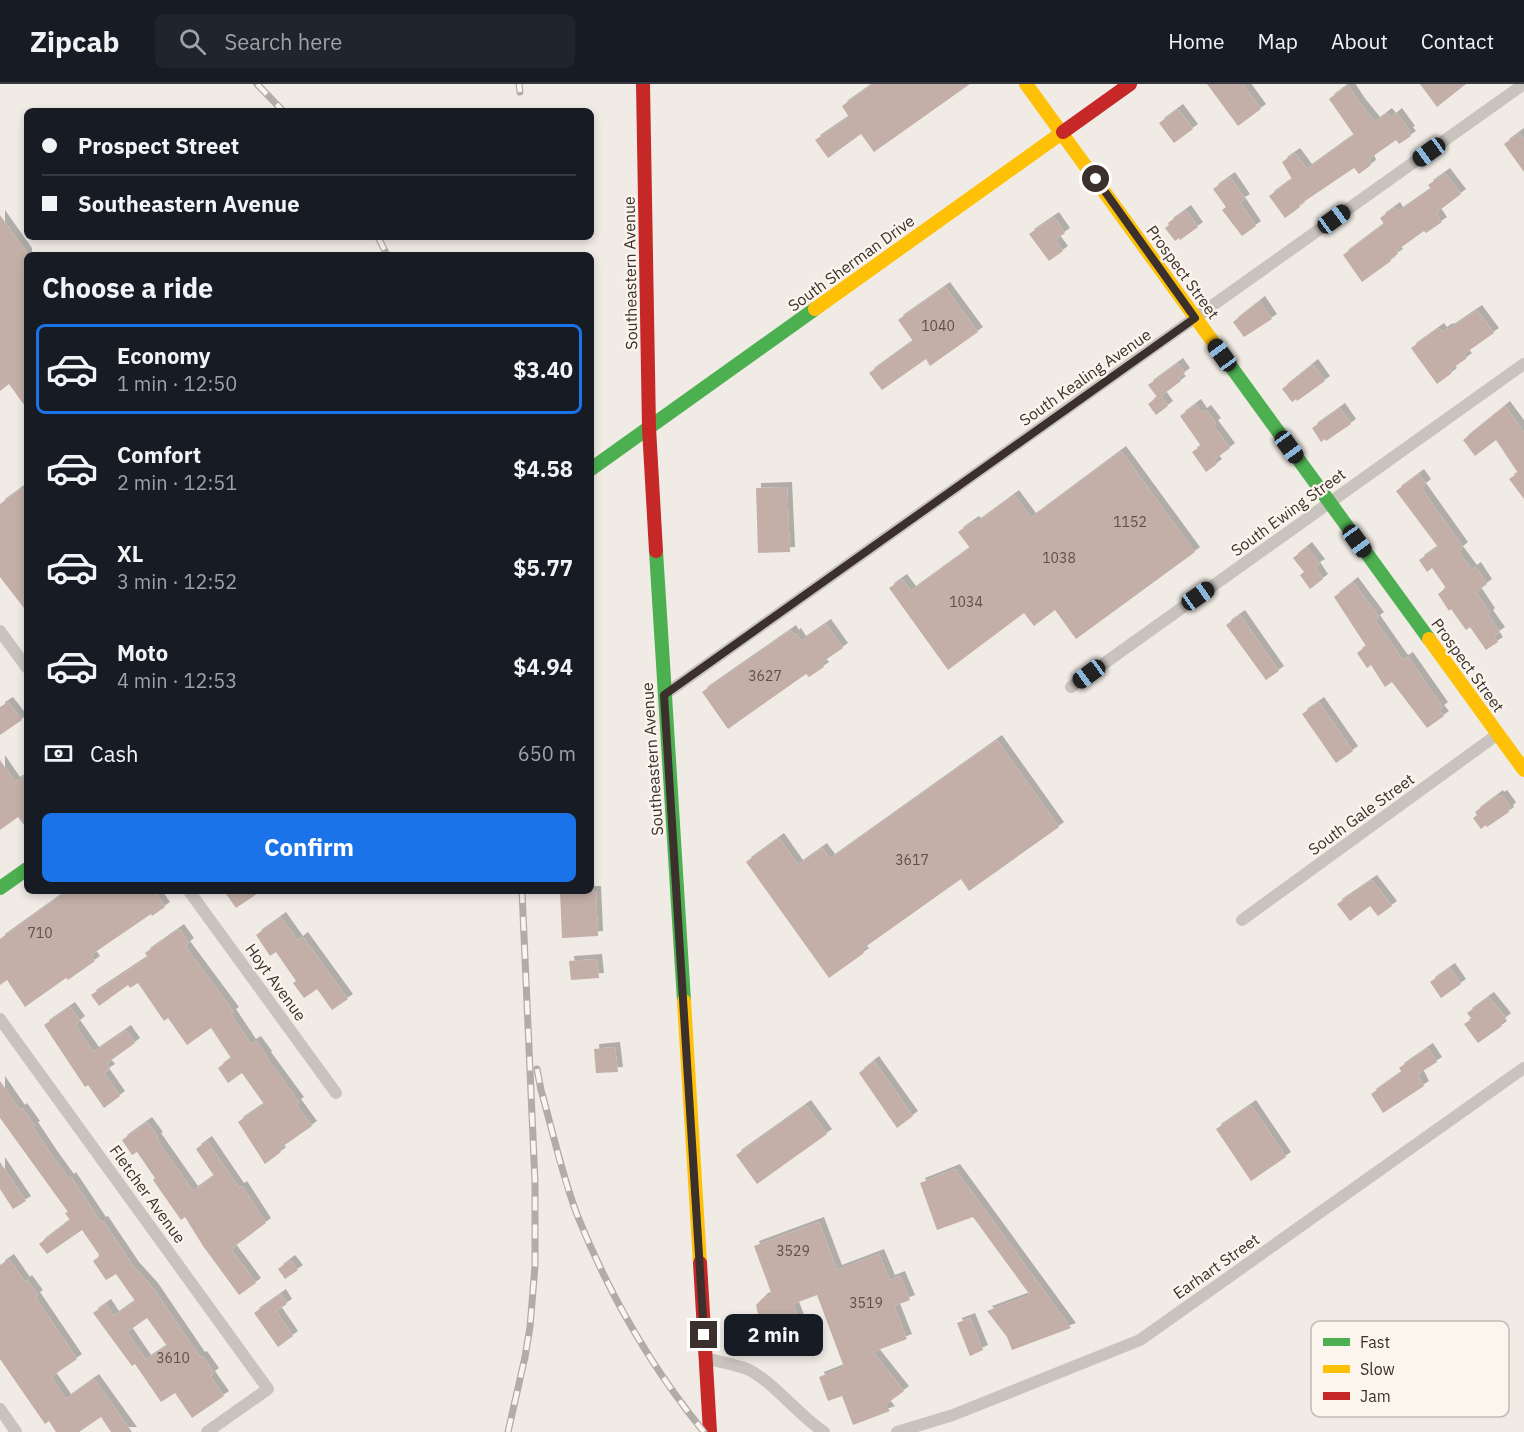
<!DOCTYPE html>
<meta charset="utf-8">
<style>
body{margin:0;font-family:"IBM Plex Sans",sans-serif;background:#20242c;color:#f1f3f6;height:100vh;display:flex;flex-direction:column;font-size:22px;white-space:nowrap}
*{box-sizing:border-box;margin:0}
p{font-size:20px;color:#9ea1a6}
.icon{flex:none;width:33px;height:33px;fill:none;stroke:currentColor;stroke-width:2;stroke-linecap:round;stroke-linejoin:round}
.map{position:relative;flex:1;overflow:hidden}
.details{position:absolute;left:24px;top:168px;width:570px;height:642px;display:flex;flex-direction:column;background:#171b24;border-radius:9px;box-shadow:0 3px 9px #0003}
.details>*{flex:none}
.top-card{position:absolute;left:24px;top:24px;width:570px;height:132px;border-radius:9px;box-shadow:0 3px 9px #0003;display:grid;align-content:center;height:132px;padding:0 18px;background:#171b24}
.end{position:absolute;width:27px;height:27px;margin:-14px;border:8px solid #3b302b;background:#fff;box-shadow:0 0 0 3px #fff}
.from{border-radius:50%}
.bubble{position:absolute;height:42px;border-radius:9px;background:#171b24;box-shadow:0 3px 9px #0003;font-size:20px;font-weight:800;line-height:42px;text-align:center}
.car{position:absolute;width:18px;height:36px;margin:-18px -9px;border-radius:8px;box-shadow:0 0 4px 2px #0007;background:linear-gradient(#222 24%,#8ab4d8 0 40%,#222 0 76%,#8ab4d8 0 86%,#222 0)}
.top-card b{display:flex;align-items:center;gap:21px;height:57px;font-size:22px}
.top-card b+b{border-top:2px solid #363941}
.top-card i{width:15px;height:15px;background:#f1f3f6}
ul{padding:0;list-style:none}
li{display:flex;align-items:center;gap:18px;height:90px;margin:0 12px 9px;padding:0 6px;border:3px solid transparent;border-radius:9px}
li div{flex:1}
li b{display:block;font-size:22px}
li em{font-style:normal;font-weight:800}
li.current{border-color:#1a73e8}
li>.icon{width:54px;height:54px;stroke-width:1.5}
h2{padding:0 18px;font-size:27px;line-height:72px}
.pay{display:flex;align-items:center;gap:15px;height:66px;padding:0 18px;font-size:22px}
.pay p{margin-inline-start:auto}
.cta{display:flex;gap:12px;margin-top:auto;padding:12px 18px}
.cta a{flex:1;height:69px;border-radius:9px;background:#1a73e8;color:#fff;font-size:24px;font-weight:800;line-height:69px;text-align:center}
header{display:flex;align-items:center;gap:36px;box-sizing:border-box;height:84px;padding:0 30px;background:#171b24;border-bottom:2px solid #363941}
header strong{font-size:28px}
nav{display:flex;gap:33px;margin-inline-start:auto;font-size:21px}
.search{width:420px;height:54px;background:#20242c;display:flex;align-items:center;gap:15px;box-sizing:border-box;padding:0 21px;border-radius:9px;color:#9ea1a6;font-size:22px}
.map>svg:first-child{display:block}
</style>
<header>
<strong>Zipcab</strong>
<div class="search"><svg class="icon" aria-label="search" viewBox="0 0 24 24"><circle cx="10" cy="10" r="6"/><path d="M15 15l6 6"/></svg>Search here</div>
<nav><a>Home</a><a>Map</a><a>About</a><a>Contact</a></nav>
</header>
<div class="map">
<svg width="1524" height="1348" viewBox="0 0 1524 1348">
<defs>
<filter id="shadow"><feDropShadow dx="5" dy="-5" stdDeviation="0" flood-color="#0004"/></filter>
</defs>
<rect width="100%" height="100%" fill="#f0ebe5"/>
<!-- building -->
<g fill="#c3afa7" fill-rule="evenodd" filter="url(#shadow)">
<polygon points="873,0 970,0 874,68 861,50 828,74 815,56 849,33 842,22"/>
<polygon points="1207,0 1243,0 1261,25 1238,42"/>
<polygon points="1420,0 1466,0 1437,23"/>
<polygon points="1348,1 1359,18 1375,38 1387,29 1391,34 1397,29 1410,47 1408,48 1411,52 1399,60 1396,56 1369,75 1371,81 1359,90 1354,84 1299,121 1300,123 1285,134 1269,112 1292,95 1282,78 1295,69 1307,85 1354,51 1329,15"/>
<polygon points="1178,25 1193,45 1174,59 1159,39"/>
<polygon points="1519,49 1524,56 1524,88 1504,60"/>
<polygon points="1445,89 1461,110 1436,129 1442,138 1426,149 1424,147 1396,167 1398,170 1390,175 1391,177 1362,198 1343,171 1384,140 1380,134 1395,123 1398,128 1431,105 1428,101"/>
<polygon points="1230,93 1245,115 1240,118 1256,142 1242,152 1222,126 1226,123 1213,105"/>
<polygon points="1186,126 1198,143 1180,156 1179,154 1175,157 1165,144 1169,141 1168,139"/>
<polygon points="0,131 27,169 27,325 9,300 0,307"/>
<polygon points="1054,133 1065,149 1055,156 1063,167 1049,177 1029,150"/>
<polygon points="945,203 978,248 930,282 926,275 882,306 869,289 913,257 898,236"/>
<polygon points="1260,217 1272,235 1244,253 1233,238"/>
<polygon points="1477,226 1494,249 1464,270 1467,274 1450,286 1452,289 1437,300 1411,264 1439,244 1442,248 1448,244 1449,245"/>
<polygon points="1178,279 1185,289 1178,294 1181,297 1161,312 1168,322 1156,331 1148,320 1157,313 1148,301"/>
<polygon points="1313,280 1325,297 1297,317 1296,315 1292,318 1282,305"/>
<polygon points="1196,320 1202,329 1206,326 1216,339 1213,341 1230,364 1214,376 1217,380 1206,388 1192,368 1201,362 1180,332"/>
<polygon points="1505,322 1524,348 1524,415 1509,395 1518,389 1496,356 1475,372 1463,356"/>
<polygon points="1340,324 1351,340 1326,357 1325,355 1321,358 1312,344"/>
<polygon points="1121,367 1195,468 1076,555 1055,526 1034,542 1024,529 948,586 889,504 902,495 911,507 970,464 958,448 974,437 976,439 1014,411 1031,434"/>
<polygon points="1419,390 1426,400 1421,404 1463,463 1458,467 1472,486 1476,483 1487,500 1476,508 1490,529 1488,531 1500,548 1494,552 1498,558 1486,566 1470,543 1466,546 1451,525 1449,527 1438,510 1446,504 1432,484 1427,488 1419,476 1438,463 1396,407"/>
<polygon points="787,403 790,468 758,469 756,404"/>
<polygon points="22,404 27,411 27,528 0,493 0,420"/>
<polygon points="1307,463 1320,480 1315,483 1323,495 1310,505 1300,491 1304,488 1293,474"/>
<polygon points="1353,498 1379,533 1375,536 1398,569 1403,576 1408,573 1443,623 1439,626 1444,632 1427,644 1392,598 1385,603 1371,581 1367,584 1357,569 1366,562 1334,513"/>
<polygon points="1240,531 1279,587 1266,596 1226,541"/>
<polygon points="826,540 843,564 821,579 824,583 809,593 806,590 728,645 702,608 791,546 794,551 796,549 801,557"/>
<polygon points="8,618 22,636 0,651 0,623"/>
<polygon points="1319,618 1353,667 1336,679 1302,630"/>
<polygon points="997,656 1059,743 969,807 961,795 861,866 864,869 829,894 746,778 779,754 798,781 822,764 830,775"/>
<polygon points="0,676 15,698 27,690 27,745 18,733 0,746"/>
<polygon points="1498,711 1499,713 1502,711 1511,723 1508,726 1509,728 1487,743 1486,741 1481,745 1473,734 1477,731 1475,728"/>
<polygon points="1372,796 1392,822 1378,832 1370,822 1350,837 1337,820"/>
<polygon points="67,807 154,807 165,823 152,832 151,830 91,871 95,877 68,896 66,894 25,923 7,896 0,901 0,855"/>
<polygon points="224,807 261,807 236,824"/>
<polygon points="560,807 596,807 598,852 562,854"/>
<polygon points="281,833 298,857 303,853 348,915 332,926 317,905 304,914 293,899 296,897 276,868 270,872 256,851"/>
<polygon points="179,845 189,859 185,862 234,928 231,930 251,960 256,957 267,972 266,973 299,1018 296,1020 312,1042 279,1065 281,1068 265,1080 238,1038 264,1020 242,989 228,999 218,984 231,974 211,944 187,961 168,934 164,937 138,899 130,904 128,901 99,922 91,911 148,873 145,869"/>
<polygon points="597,875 599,894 571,896 569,877"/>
<polygon points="1450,884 1461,900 1441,914 1430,898"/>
<polygon points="1489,913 1506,934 1500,939 1502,942 1478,959 1464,940 1472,935 1467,929"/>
<polygon points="70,923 80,937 75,941 94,968 126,946 135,959 106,980 110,985 104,989 120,1012 104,1024 88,1001 85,1003 44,941"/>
<polygon points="615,963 618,988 596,989 594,965"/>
<polygon points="1428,964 1437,978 1418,990 1424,1002 1383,1029 1371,1010 1402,988 1399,984"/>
<polygon points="874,977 913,1032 897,1044 859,989"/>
<path d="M0 997 20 1026 22 1024 35 1042 33 1043 53 1073 69 1095 71 1093 101 1138 103 1137 134 1183 153 1204 200 1273 202 1272 214 1289 210 1292 224 1312 192 1334 175 1309 161 1318 135 1280 132 1282 93 1229 106 1220 114 1232 135 1217 116 1190 106 1196 93 1177 100 1172 82 1146 47 1170 39 1160 70 1136 65 1129 68 1128 0 1034ZM147 1234 167 1262 146 1276 127 1248Z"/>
<polygon points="806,1021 827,1050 757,1100 736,1071"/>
<polygon points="1251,1021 1286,1073 1251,1097 1216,1045"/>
<polygon points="147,1038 158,1053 156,1054 193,1107 214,1092 196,1065 207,1057 239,1104 242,1102 266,1139 231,1165 256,1199 239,1211 203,1162 185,1133 181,1136 153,1096 155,1094 137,1068 132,1071 122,1056"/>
<polygon points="0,1078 26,1117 13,1125 0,1105"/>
<polygon points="955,1085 1071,1244 1012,1266 1007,1253 987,1227 1030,1211 973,1133 937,1146 920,1099"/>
<polygon points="819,1138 837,1186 879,1170 890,1196 900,1192 910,1216 894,1222 907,1255 873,1268 904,1307 885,1321 890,1327 853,1341 842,1312 828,1317 819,1293 844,1283 817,1211 793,1220 803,1246 785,1253 787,1258 765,1261 756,1221 763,1214 772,1211 754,1162"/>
<polygon points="9,1175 25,1198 27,1196 38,1211 35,1213 77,1275 51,1293 66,1315 94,1295 132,1348 111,1348 101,1333 79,1348 56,1348 49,1337 45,1340 0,1275 0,1181"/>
<polygon points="290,1176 298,1186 285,1195 278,1185"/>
<polygon points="281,1210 287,1220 276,1227 293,1252 278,1263 254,1229"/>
<polygon points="970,1234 983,1266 970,1272 957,1239"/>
</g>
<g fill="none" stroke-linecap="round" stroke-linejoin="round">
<!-- street -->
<g stroke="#c9c3be" stroke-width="12">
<polyline points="0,547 27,584"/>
<polyline points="1071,603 1524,280"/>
<polyline points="664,611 1524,0"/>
<polyline points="189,807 336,1009"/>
<polyline points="1242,836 1498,650"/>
<polyline points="0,935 268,1305 207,1348"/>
<path d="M706 1274C719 1278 734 1280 747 1285 772 1296 799 1332 824 1348"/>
<polyline points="0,1325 16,1348"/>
<polyline points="897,1348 953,1331 1140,1256 1524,984"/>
</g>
<!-- fast -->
<g stroke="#4caf50" stroke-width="14">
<polyline points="1216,262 1429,555"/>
<polyline points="591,385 815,225"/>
<polyline points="656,467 684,917"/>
<polyline points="0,804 27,785"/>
</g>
<!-- slow -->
<g stroke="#ffc107" stroke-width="14">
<polyline points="1026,0 1216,262"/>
<polyline points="815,225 1063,48"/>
<polyline points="1429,555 1524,686"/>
<polyline points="684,917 700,1179"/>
</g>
<!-- jam -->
<g stroke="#c62828" stroke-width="14">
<polyline points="643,0 649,344 656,467"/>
<polyline points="1063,48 1130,0"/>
<polyline points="700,1179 710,1348"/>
</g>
<defs>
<g id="rail">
<polyline points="257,0 283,27"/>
<polyline points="519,0 520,8"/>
<polyline points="378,153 387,171"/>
<path d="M537 985 541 1006C553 1048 562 1092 578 1133 609 1210 651 1283 704 1348"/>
<polyline points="508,1348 525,1273 530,1243 535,1182 535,1098 522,807"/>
</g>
</defs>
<!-- rail casing -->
<use href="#rail" stroke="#b1aca8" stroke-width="7"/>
<!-- rail -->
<use href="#rail" stroke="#fbf5ee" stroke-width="4.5" stroke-dasharray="14" stroke-linecap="butt"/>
</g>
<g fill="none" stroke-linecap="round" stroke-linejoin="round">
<!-- route -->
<polyline stroke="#3b302b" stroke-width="8" points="704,1251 664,611 1195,234 1096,95"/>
</g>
<g text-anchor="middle" stroke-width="4.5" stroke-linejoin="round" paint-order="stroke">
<!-- number labels -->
<g font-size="14" fill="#5d504a">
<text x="938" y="247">1040</text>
<text x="1130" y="443">1152</text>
<text x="1059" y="479">1038</text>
<text x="966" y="523">1034</text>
<text x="765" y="597">3627</text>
<text x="912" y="781">3617</text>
<text x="40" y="854">710</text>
<text x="793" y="1172">3529</text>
<text x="866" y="1224">3519</text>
<text x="173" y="1279">3610</text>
</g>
<!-- street labels -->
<g font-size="16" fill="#3b302b" stroke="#fbf5ee">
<text transform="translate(851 179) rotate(-36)" y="6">South Sherman Drive</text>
<text transform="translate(1183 188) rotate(54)" y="6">Prospect Street</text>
<text transform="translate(630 189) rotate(-91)" y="6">Southeastern Avenue</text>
<text transform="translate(1085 293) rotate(-35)" y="6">South Kealing Avenue</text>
<text transform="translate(1288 428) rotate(-36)" y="6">South Ewing Street</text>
<text transform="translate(1468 581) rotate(54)" y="6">Prospect Street</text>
<text transform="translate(652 675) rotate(-94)" y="6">Southeastern Avenue</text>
<text transform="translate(1361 730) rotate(-36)" y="6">South Gale Street</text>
<text transform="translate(276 898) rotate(54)" y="6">Hoyt Avenue</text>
<text transform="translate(148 1110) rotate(54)" y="6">Fletcher Avenue</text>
<text transform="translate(1216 1182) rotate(-35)" y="6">Earhart Street</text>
</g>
</g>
<!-- legend -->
<rect x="1311" y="1237" width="198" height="96" rx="9" fill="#fbf5ee" stroke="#c1bab4" stroke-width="1.5"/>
<rect x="1323" y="1254" width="27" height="8" fill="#4caf50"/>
<rect x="1323" y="1281" width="27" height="8" fill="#ffc107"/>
<rect x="1323" y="1308" width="27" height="8" fill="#c62828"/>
<g font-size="16" fill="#3b302b">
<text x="1360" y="1264">Fast</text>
<text x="1360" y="1291">Slow</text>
<text x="1360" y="1318">Jam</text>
</g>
</svg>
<i class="end from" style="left:1096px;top:95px"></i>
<i class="end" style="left:704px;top:1251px"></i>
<div class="bubble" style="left:724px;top:1230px;width:99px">2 min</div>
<i class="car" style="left:1429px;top:68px;rotate:234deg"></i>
<i class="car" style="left:1334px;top:135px;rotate:54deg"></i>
<i class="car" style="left:1222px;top:271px;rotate:324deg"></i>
<i class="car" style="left:1289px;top:363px;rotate:144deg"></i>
<i class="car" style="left:1357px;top:457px;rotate:144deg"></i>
<i class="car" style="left:1198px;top:512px;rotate:55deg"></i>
<i class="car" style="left:1089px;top:590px;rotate:234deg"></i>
<div class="top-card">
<b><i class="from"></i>Prospect Street</b>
<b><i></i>Southeastern Avenue</b>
</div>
<section class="details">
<h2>Choose a ride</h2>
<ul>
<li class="current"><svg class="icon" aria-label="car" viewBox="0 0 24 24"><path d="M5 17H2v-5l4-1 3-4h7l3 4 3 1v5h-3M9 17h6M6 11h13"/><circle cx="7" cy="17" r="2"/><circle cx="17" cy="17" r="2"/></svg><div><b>Economy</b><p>1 min · 12:50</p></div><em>$3.40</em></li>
<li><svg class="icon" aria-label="car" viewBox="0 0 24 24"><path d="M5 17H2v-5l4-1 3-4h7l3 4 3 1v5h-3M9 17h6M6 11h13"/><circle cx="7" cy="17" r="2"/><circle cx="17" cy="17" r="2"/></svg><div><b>Comfort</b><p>2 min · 12:51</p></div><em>$4.58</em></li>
<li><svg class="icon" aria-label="car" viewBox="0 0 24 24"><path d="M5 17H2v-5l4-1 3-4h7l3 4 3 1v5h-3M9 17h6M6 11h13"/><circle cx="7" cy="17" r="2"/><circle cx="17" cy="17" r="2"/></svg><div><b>XL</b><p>3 min · 12:52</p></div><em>$5.77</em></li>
<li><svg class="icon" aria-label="car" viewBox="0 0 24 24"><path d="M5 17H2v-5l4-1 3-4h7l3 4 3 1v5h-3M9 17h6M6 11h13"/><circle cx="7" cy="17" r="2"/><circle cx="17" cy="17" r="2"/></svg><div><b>Moto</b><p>4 min · 12:53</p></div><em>$4.94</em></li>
</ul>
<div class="pay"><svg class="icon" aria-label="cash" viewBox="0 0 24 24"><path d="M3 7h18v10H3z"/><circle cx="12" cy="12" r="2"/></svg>Cash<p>650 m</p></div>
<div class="cta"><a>Confirm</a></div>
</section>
</div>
